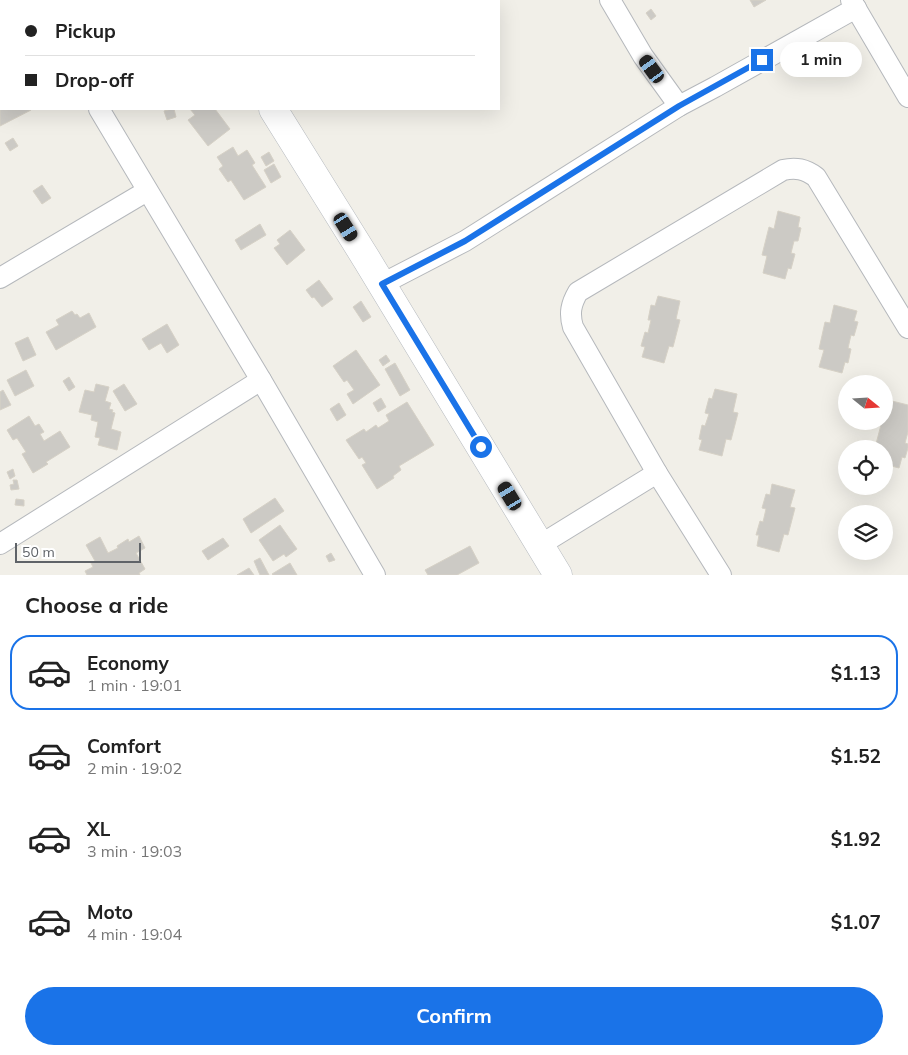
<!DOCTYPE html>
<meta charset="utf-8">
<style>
body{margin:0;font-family:Mulish,sans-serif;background:#f2f2f2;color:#222;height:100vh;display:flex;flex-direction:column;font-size:19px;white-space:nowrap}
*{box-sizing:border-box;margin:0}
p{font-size:16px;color:#767676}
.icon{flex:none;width:28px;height:28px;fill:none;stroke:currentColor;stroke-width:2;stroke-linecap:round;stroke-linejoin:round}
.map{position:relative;height:575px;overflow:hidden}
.panel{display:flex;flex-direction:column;background:#fff;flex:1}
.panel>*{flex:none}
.hud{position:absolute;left:0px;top:0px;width:500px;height:110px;box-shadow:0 5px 20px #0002;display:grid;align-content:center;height:110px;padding:0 25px;background:#fff}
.needle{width:32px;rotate:108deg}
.tools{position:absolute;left:838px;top:375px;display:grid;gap:10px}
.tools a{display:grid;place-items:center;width:55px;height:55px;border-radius:50%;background:#fff;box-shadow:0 5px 20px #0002;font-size:25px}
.scale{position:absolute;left:15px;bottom:12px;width:126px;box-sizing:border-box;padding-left:5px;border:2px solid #5f6368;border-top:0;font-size:14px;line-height:18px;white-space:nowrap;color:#5f6368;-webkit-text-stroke:4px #fff;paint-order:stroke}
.end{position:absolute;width:22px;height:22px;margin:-11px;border:6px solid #1a73e8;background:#fff;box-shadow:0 0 0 2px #fff}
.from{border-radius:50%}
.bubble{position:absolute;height:35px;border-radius:18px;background:#fff;box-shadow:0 5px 20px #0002;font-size:16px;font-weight:700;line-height:35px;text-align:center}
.car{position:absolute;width:15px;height:30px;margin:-15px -8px;border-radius:6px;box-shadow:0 0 4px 1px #0007;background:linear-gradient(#222 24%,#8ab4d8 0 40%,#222 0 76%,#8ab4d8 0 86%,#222 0)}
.hud b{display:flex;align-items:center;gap:18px;height:48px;font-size:19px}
.hud b+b{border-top:1px solid #e0e0e0}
.hud i{width:12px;height:12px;background:#222}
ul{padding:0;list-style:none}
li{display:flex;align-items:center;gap:15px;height:75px;margin:0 10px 8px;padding:0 15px;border:2px solid transparent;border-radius:20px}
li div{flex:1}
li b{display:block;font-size:19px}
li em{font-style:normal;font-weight:700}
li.current{border-color:#1a73e8}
li>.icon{width:45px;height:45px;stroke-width:1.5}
h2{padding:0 25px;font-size:22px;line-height:60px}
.cta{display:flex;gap:10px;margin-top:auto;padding:10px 25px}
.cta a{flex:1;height:58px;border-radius:30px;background:#1a73e8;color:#fff;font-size:20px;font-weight:700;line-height:58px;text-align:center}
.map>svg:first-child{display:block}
</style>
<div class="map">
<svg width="908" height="575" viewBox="0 0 908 575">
<rect width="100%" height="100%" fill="#f1efe8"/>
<!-- building -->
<g fill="#cccac5" stroke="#d6d1c6">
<polygon points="750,0 766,0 754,7"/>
<polygon points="651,9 656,16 651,20 646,13"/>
<polygon points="1,98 1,109 30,109 31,110 0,126 0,99"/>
<polygon points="172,109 174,109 176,117 167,120 164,111"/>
<polygon points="190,109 215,109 230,129 208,146 188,120 195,115"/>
<polygon points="13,138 18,146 10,151 5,143"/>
<polygon points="233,147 238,156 247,150 255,163 252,165 266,187 244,200 231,180 228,182 219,169 223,166 217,157"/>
<polygon points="269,152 274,161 266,166 261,157"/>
<polygon points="274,164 281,177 271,183 264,170"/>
<polygon points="42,185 51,198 42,204 33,191"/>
<polygon points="778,211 800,217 798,227 801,228 798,241 794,241 791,253 795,254 791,269 788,268 785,279 763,273 767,256 762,255 769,227 774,229"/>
<polygon points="260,224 266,235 241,250 235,240"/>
<polygon points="290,230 305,250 287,265 274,248 280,244 277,240"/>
<polygon points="319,280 333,299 322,307 314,297 312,298 306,290"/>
<polygon points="658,296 680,301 676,319 680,320 673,347 669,346 664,363 642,357 645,347 641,346 645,332 648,333 651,320 648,320 651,305 655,306"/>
<polygon points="361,301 371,317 363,322 353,307"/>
<polygon points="834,305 857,311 854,321 858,322 854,336 851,335 848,348 851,349 848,363 845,362 842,373 819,367 824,350 819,349 825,322 830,323"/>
<polygon points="72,311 75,315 77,314 80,318 89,313 96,327 56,350 46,332 59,325 56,320"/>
<polygon points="167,324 179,345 167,353 161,343 149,350 142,339"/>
<polygon points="28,337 36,355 23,361 15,343"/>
<polygon points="356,350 380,385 353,404 347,394 354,390 347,380 344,382 333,366"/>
<polygon points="386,355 390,361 383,366 379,360"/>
<polygon points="395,363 410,390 400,396 385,369"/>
<polygon points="26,370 34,386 15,396 7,380"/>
<polygon points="69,377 75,387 69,391 63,381"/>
<polygon points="96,384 109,387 105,401 111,403 109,409 113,410 112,412 115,413 111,429 121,432 117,450 98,445 100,438 95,437 98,422 91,420 92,415 79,412 85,390 94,392"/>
<polygon points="124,384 137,404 125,411 113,391"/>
<polygon points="715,389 737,394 733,412 738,413 731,440 726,439 722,456 699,450 702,440 699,439 702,425 705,426 709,414 705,413 709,398 712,399"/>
<polygon points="3,390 11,405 0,410 0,392"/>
<polygon points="381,398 386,407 378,412 373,403"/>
<polygon points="892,401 908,405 908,432 905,443 908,444 908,448 905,458 902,457 899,468 884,464 884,449 880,449 881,445 876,444 882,421 884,421 884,417 887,418"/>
<polygon points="407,402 434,445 399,466 401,470 393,476 394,478 377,489 362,465 366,463 362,457 359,459 346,440 364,429 366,432 376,425 378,428 389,421 386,415"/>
<polygon points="339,403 346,415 337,421 330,409"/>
<polygon points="29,416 35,426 39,424 44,432 40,434 44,441 60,431 70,447 46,462 48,464 33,473 22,454 26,452 17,438 13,440 7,430"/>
<polygon points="13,469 15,476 10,479 7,472"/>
<polygon points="13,480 17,480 19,489 11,490 10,485 14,484"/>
<polygon points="772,484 795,490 790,507 795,508 788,535 784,534 779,552 757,546 759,535 756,535 760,521 763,522 766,509 762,508 766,494 770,495"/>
<polygon points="275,498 284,511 251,533 243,519"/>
<polygon points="16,499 24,500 24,506 15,505"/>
<polygon points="280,525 297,549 286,557 284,554 273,561 259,540"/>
<polygon points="139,536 145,548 136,553 145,569 139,573 140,575 87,575 85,571 93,567 91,563 95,561 86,545 100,537 108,553 118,548 117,546 128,539 129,542"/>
<polygon points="223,538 229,546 208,560 202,551"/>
<polygon points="470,546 479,563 457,575 428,575 425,570"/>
<polygon points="331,553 335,560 329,562 326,556"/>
<polygon points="260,558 269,575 260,575 254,561"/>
<polygon points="290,563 297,575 273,575 272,574"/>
<polygon points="249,568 254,575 237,575"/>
</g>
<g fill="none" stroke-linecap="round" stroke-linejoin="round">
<defs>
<g id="street">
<polyline points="34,0 35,1"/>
<polyline points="610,0 643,56 679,106"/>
<polyline points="851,0 908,97"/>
<polyline points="99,109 261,380 375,575"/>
<polyline points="0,278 147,191"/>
<polyline points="382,284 465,241 679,106 715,87 856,8"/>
<polyline points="0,544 261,380"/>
<polyline points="540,545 657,473"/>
<path d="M721 575 657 473 573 327C569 313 571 304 578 292L783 170C796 167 805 169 816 177L908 328"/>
</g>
<g id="secondary">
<polyline points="204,0 205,1"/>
<polyline points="273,109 367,260 558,575"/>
</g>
</defs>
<!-- street casing -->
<use href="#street" stroke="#b5b8bc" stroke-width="22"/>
<!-- secondary casing -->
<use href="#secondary" stroke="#b6babf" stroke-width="29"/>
<!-- street -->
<use href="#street" stroke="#fff" stroke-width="20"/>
<!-- secondary -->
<use href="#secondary" stroke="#fff" stroke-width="28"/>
</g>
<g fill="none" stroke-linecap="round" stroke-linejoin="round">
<!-- route -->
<polyline stroke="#1a73e8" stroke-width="6" points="481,447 382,284 465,241 679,106 762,60"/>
</g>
</svg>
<div class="tools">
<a><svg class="needle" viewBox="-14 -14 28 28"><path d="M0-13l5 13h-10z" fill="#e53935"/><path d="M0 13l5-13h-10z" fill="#767676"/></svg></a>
<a><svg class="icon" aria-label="locate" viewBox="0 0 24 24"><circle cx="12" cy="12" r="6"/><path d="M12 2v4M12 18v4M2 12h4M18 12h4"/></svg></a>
<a><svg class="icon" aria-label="layers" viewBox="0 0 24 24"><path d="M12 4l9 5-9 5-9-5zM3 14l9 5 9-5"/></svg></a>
</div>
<div class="scale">50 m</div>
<i class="end from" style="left:481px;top:447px"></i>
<i class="end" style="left:762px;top:60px"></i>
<div class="bubble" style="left:780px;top:42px;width:82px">1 min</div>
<i class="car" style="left:652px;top:69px;rotate:324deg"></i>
<i class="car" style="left:346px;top:227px;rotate:148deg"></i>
<i class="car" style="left:510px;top:496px;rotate:329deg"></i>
<div class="hud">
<b><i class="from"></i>Pickup</b>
<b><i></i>Drop-off</b>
</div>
</div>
<section class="panel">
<h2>Choose a ride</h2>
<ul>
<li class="current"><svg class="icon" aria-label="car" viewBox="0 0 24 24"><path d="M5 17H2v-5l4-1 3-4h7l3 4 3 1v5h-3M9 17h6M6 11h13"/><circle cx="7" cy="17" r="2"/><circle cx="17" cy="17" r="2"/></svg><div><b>Economy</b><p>1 min · 19:01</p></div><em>$1.13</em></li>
<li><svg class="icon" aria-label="car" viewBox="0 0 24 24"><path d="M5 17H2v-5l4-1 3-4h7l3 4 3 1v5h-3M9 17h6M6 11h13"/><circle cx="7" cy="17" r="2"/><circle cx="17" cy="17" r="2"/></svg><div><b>Comfort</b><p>2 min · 19:02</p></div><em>$1.52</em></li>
<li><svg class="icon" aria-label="car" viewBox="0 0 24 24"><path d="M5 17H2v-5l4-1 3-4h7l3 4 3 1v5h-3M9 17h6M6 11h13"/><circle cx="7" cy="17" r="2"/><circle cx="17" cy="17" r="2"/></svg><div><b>XL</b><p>3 min · 19:03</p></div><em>$1.92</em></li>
<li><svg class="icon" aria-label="car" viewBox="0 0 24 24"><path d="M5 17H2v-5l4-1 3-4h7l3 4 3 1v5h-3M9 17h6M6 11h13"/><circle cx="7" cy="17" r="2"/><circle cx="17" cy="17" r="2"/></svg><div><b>Moto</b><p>4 min · 19:04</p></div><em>$1.07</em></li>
</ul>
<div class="cta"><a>Confirm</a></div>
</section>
